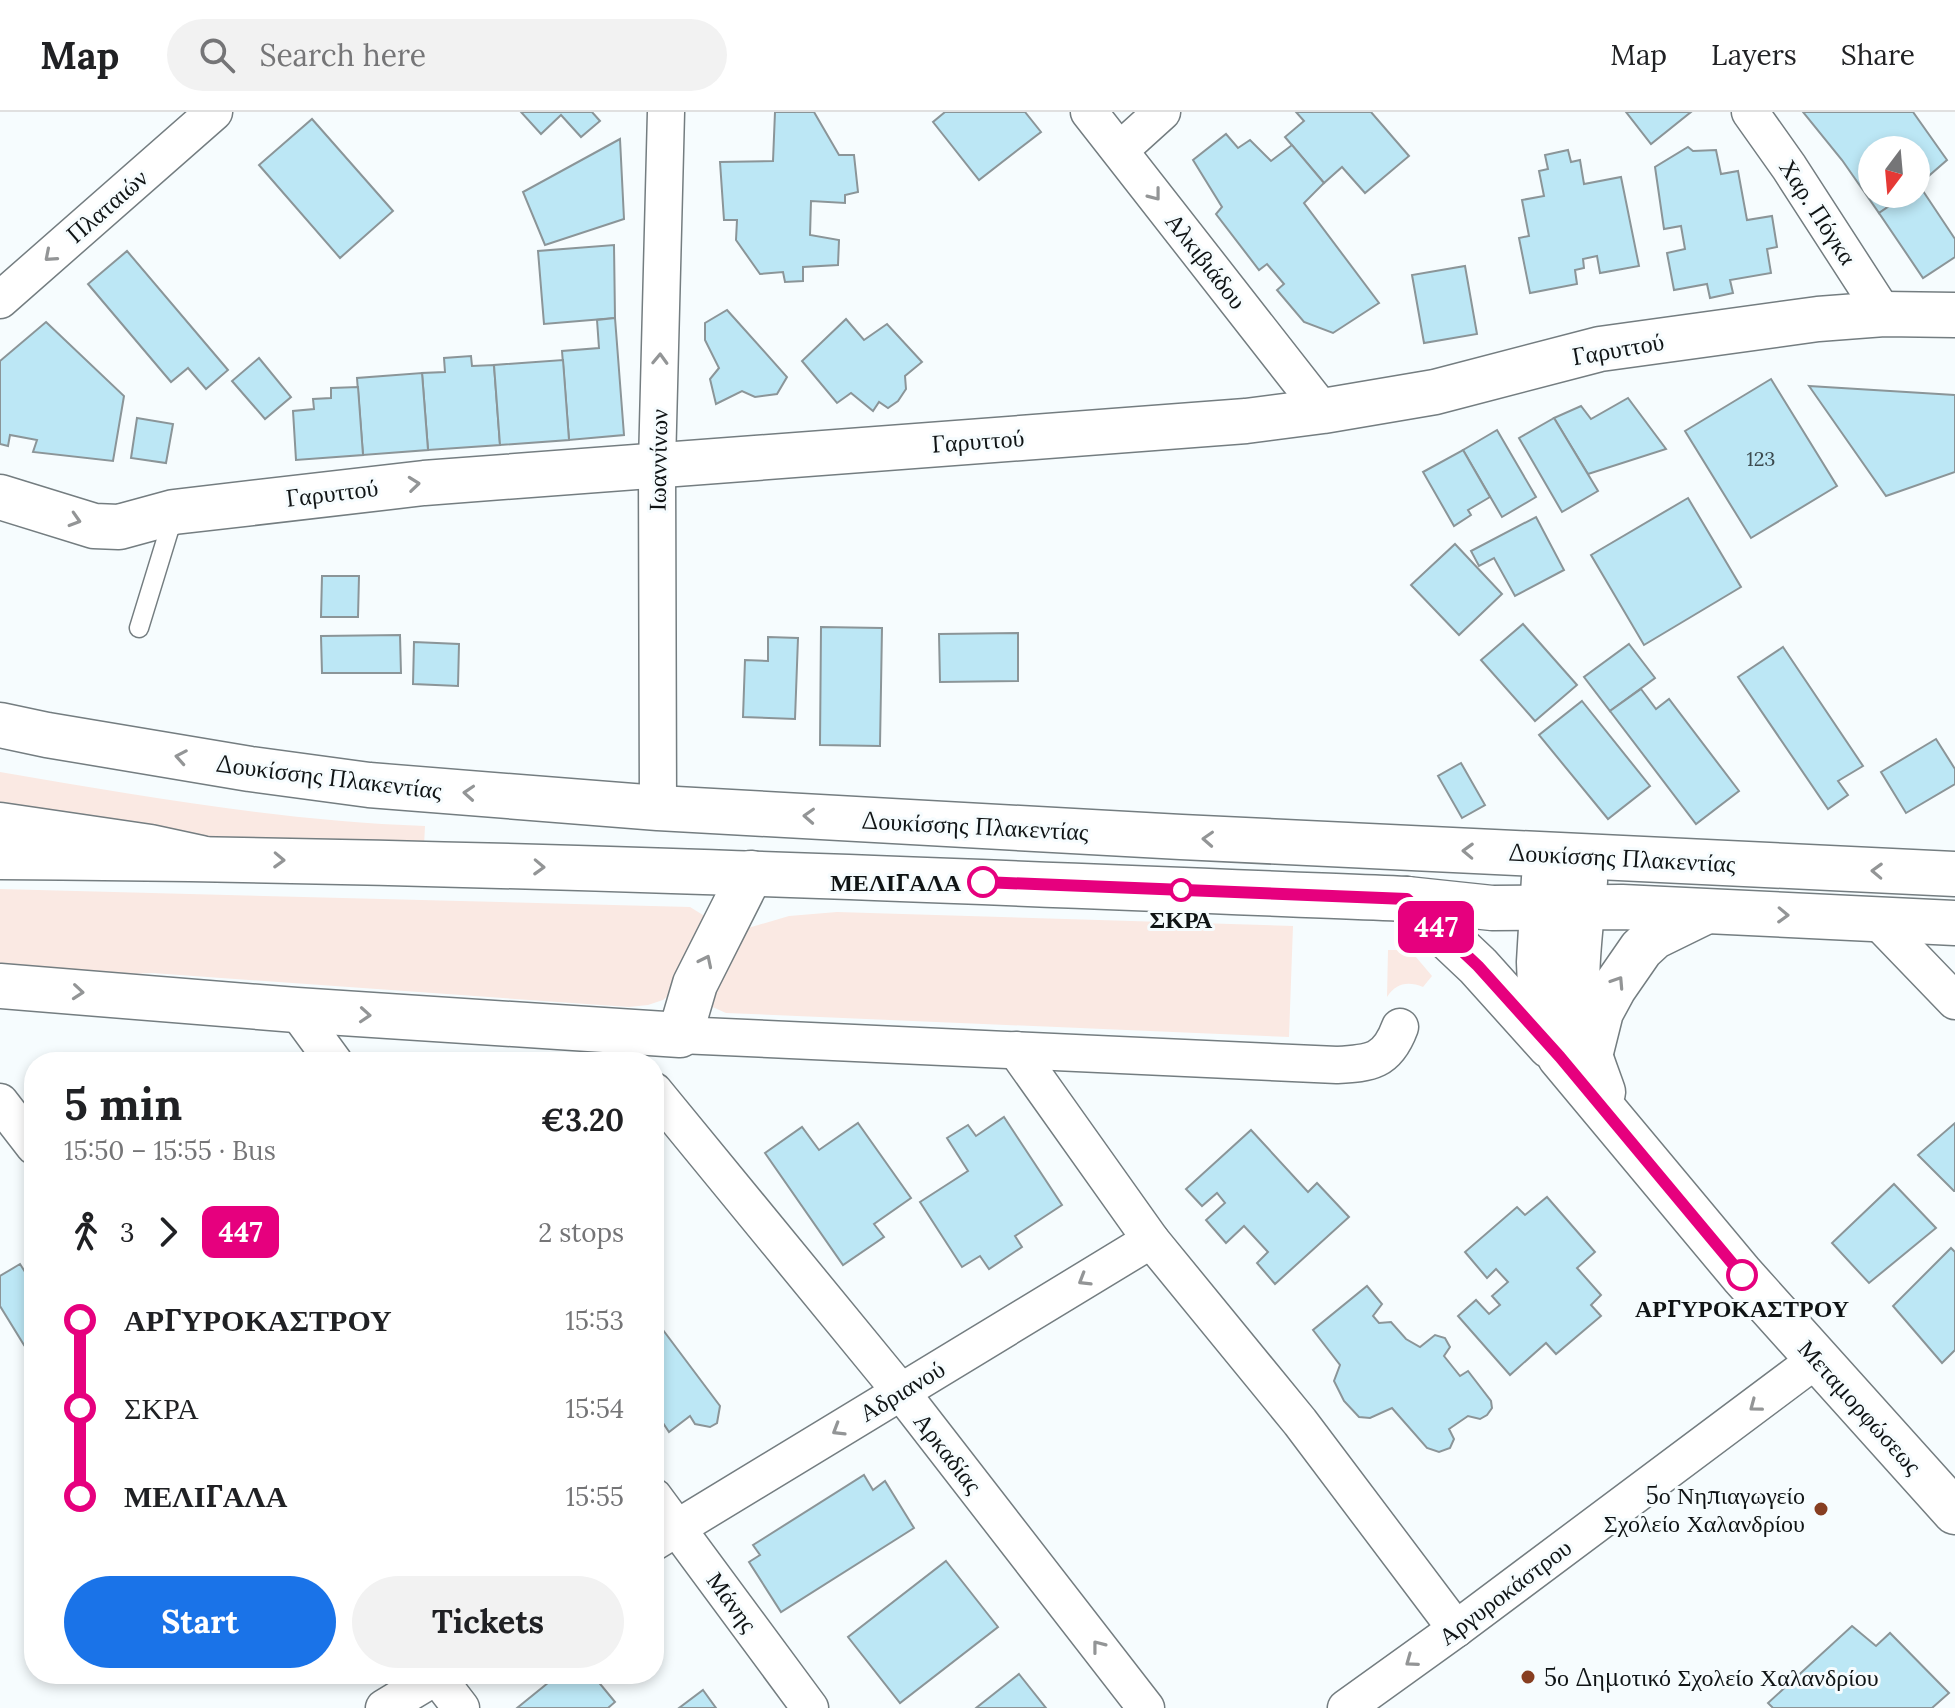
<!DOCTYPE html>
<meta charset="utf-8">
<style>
:root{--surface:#fff;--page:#f2f2f2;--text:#202124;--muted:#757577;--line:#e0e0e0;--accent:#1a73e8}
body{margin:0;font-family:Lora,serif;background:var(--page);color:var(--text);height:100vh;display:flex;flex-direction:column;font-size:30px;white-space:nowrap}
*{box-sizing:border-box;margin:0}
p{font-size:26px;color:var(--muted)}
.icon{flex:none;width:44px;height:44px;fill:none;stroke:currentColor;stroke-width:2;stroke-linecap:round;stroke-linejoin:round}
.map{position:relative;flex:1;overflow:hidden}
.side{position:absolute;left:24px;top:940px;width:640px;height:632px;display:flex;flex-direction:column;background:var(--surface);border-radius:32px;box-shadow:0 4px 12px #0003}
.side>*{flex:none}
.badge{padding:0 16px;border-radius:12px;font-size:28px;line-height:52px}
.needle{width:52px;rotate:196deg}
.buttons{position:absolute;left:1858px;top:24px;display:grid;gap:16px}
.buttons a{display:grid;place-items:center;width:72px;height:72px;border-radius:50%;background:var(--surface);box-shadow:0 4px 12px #0003;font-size:40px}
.map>.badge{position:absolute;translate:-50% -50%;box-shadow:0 0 0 4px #fff}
.legs{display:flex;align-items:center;gap:12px;height:88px;padding:0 40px;font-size:26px}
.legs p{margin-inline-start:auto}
.overview{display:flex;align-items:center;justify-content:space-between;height:136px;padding:0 40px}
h1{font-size:44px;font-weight:700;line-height:60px}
.action{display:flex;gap:16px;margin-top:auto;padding:16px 40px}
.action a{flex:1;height:92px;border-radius:48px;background:var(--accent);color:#fff;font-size:32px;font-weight:700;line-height:92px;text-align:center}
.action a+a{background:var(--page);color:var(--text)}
ul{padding:0 40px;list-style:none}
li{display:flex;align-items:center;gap:28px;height:88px;font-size:30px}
li i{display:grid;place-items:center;width:12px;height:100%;margin:0 10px;background:currentColor}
li i::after{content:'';width:20px;height:20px;margin:-10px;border:6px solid;border-radius:50%;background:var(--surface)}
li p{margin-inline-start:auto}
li:first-child i{background:linear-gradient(#0000 50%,currentColor 0)}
li:last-child i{background:linear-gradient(currentColor 50%,#0000 0)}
header{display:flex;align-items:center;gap:48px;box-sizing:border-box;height:112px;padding:0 40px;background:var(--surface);border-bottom:2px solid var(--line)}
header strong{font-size:38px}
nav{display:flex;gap:44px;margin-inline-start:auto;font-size:28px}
.search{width:560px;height:72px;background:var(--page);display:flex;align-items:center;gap:20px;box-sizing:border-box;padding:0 28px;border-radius:44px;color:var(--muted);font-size:30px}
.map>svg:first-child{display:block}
.green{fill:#fae9e3}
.building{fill:#bce7f5;stroke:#8b9598;stroke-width:2}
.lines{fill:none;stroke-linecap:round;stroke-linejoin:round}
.lane-casing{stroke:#747d80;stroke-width:21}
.street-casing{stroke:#747d80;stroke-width:39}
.secondary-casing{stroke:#747d80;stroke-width:47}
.highway-casing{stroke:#747d80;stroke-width:47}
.lane{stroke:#fff;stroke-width:18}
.street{stroke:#fff;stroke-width:36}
.secondary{stroke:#fff;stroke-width:44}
.highway{stroke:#fff;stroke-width:44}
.oneway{stroke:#939596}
.line-1-casing{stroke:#fff;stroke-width:18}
.line-1{stroke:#e6007e;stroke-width:12}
.stop-1-dot{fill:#fff;stroke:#e6007e;stroke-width:4}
.poi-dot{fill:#873e21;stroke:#f6fcfe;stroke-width:3}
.labels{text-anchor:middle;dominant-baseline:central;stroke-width:6;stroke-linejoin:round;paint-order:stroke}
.number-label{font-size:20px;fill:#3b494d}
.street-label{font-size:24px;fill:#101415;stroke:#f6fcfe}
.stop-label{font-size:24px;font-weight:bold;fill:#101415;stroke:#f6fcfe}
.poi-label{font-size:24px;fill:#101415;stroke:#f6fcfe;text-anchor:end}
</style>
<header>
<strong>Map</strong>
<div class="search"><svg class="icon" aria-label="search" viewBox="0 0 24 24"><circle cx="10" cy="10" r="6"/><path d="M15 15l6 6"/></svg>Search here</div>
<nav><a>Map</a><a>Layers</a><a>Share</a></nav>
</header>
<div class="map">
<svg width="1955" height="1596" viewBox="0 0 1955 1596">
<rect width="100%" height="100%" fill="#f6fcfe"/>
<g class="green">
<path d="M0 660C142 684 281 709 425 714L424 734 133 724 0 709Z"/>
<path d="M0 777 690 795 703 803 704 816 675 878 663 888 648 893 629 895 152 861 130 862 0 859Z"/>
<path d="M837 800 1293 814 1289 925 726 901 708 893 748 816 789 804Z"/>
<path d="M1388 838H1410L1432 864 1423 875C1408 869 1396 871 1387 885Z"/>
</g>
<g class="building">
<path d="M521 0H592L600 9 581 25 561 3 541 22Z"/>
<path d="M775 0H814L839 43H854L858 80 845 83V91L811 89 810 123 839 128 838 153 803 155V169L785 170 783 160 760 162 736 128 737 108H724L720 50 773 49Z"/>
<path d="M945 0H1025L1041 20 979 68 933 10Z"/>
<path d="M1296 0H1371L1409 44 1365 81 1342 55 1324 71 1285 25 1304 9Z"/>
<path d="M1626 0H1691L1651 32Z"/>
<path d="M1803 0H1913L1947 48 1916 75V38H1872V82H1907L1879 101 1842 48Z"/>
<path d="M312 7 393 99 340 146 259 53Z"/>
<path d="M1226 22 1238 36 1250 28 1271 49 1292 33 1324 71 1304 91 1379 191 1333 221 1304 210 1277 178 1284 172 1267 152 1259 158 1216 102 1222 95 1193 48Z"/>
<path d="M620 27 624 107 545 133 523 80Z"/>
<path d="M1688 35 1693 39 1716 38 1721 62 1738 59 1747 108 1772 104 1777 135 1767 137 1771 161 1730 168 1733 181 1710 186 1707 172 1674 178 1667 141 1685 137 1681 114 1664 117 1655 55Z"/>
<path d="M1568 38 1571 50 1580 48 1584 72 1621 65 1639 154 1600 161 1597 144 1583 147 1584 156 1575 158 1577 172 1530 181 1519 126 1529 124 1522 88 1544 84 1539 59 1548 57 1545 43Z"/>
<path d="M1919 73 1955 127V145L1923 166 1879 101 1907 82H1916V75Z"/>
<path d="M614 133 615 206 544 212 538 139Z"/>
<path d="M127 139 228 258 206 277 188 256 171 270 88 172Z"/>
<path d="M1465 154 1477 222 1424 231 1412 163Z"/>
<path d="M727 198 787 265 777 282 755 285 742 279 716 292 710 267 719 256 705 228V211Z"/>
<path d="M615 206 624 323 569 328 562 239 599 236 597 208Z"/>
<path d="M846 207 864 228 887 212 922 250 905 264 906 277 898 289 888 296 879 290 873 299 851 281 837 291 802 249Z"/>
<path d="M46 210 124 284 113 349 33 340 37 328 10 323 8 334 0 332V249Z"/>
<path d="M471 244 472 254 494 253 500 333 428 338 422 261 445 260 444 246Z"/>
<path d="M259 246 291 285 265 307 232 269Z"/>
<path d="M563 248 569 328 500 333 494 253Z"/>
<path d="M422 261 428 338 363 343 357 266Z"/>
<path d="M1771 267 1837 374 1751 426 1685 319Z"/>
<path d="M1809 274 1955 283V360L1886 384Z"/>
<path d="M358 275 363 343 296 348 293 299 314 297 313 287 331 286V276Z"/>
<path d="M1628 286 1666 337 1588 362 1554 306 1581 294 1591 307Z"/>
<path d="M137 306 173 312 166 351 131 346Z"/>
<path d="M1554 306 1598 379 1562 400 1519 326Z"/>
<path d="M1497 318 1536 385 1502 405 1463 338Z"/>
<path d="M1463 338 1490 385 1468 398 1471 403 1454 414 1423 360Z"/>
<path d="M1688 386 1741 475 1644 533 1591 443Z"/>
<path d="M1536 405 1564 458 1515 484 1494 446 1479 454 1471 439Z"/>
<path d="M1455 432 1502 482 1459 523 1411 473Z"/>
<path d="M322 464H359L358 505H321Z"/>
<path d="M1523 512 1577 573 1535 609 1481 548Z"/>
<path d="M821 515 882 516 880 634 820 633Z"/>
<path d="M1018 521V569L940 570 939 522Z"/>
<path d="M400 523 401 561H322L321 524Z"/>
<path d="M768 525 798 526 795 607 743 605 745 548 768 549Z"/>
<path d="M414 530 459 532 458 574 413 572Z"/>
<path d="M1629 532 1655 566 1610 599 1584 565Z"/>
<path d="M1783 535 1863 654 1838 669 1848 683 1828 697 1738 565Z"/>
<path d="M1641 577 1656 597 1669 587 1739 679 1696 712 1610 599Z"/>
<path d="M1582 589 1650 674 1608 707 1539 623Z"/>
<path d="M1936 627 1955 657V672L1906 701 1881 660Z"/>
<path d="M1461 651 1485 693 1462 706 1438 664Z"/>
<path d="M1004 1005 1062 1093 1015 1124 1022 1135 989 1157 980 1144 962 1155 920 1090 968 1059 947 1026 968 1013 976 1024Z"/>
<path d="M858 1011 911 1086 874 1112 884 1125 843 1153 765 1041 802 1015 819 1038Z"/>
<path d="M1955 1011V1079H1954L1918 1043Z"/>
<path d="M1251 1018 1308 1080 1317 1071 1349 1105 1275 1172 1257 1151 1268 1140 1244 1114 1226 1131 1206 1108 1225 1091 1217 1081 1202 1094 1186 1077Z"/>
<path d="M1894 1072 1936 1116 1869 1171 1832 1131Z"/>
<path d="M1547 1085 1595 1140 1577 1156 1601 1183 1591 1193 1601 1204 1556 1242 1546 1231 1510 1263 1458 1204 1476 1188 1489 1202 1500 1193 1492 1184 1508 1170 1496 1157 1487 1166 1465 1140 1517 1095 1525 1103Z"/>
<path d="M1951 1136 1955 1140V1238L1942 1251 1893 1194Z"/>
<path d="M20 1152 34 1174V1226L24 1233 0 1194V1164Z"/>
<path d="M1367 1174 1382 1192 1373 1204 1379 1211 1391 1210 1406 1227 1420 1235 1435 1223 1445 1226 1450 1235 1444 1244 1460 1264 1468 1259 1491 1289 1492 1296 1487 1303 1480 1307 1468 1304 1449 1317 1454 1327 1450 1336 1439 1340 1427 1336 1392 1296 1370 1306 1359 1305 1344 1289 1334 1269 1340 1253 1313 1218Z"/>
<path d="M654 1206 720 1294 717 1311 710 1315 695 1312 690 1304 669 1320 659 1305 654 1307Z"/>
<path d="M864 1363 873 1378 885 1369 914 1416 781 1500 749 1450 760 1443 753 1433Z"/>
<path d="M946 1449 998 1515 900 1591 848 1525Z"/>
<path d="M1852 1514 1876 1534 1890 1521 1949 1581 1932 1596H1773L1768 1591Z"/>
<path d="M559 1562H592L615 1590 608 1596H517Z"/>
<path d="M1019 1562 1046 1596H976Z"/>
<path d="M703 1578 716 1596H679Z"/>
</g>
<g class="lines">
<g class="lane-casing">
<path id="lane" d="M139 516 174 402"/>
</g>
<g class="street-casing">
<g id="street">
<path d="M1089 0 1323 299"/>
<path d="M1750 0 1789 55 1884 202"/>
<path d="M1120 38 1162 0"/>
<path d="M0 188 214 0"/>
<path d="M658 696 657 353 666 0"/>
<path d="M1875 806 1955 889"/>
<path d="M296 898 334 950"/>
<path d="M680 923 1337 953C1371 951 1387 950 1400 915"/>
<path d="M1016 938 1151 1128 1300 1310 1456 1517"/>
<path d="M654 979 901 1280 1146 1596"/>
<path d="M0 990 34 1034"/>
<path d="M654 1385 810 1596"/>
<path d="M654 1430 1151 1128"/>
<path d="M435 1562 461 1596"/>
<path d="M384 1596 440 1562"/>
<path d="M1346 1596 1456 1517 1817 1247"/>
</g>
</g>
<g class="secondary-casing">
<g id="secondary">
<path d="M0 385 94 414 119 415 174 400 424 371 1246 309 1323 299 1435 280 1600 237 1818 207 1884 202 1955 203"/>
<path d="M0 613 47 623 250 657 369 673 658 696 1181 725 1955 762"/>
<path d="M0 745C469 748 938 768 1407 787L1492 796 1622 795 1955 811"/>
<path d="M1544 766 1539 850 1541 900 1547 920 1560 945 1742 1163 1955 1400"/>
<path d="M1585 769C1581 818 1571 872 1583 920 1588 940 1596 960 1603 980"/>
<path d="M1407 787 1478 854 1550 934"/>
<path d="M0 874 296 898 680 923 695 872 751 761"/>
<path d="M1591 940 1601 900 1614 876 1641 837 1654 825 1705 800"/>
</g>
</g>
<g class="highway-casing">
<path id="highway" d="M0 713 150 735 201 746"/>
</g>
<use href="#lane" class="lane"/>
<use href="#street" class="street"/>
<use href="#secondary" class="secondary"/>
<use href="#highway" class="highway"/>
</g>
<defs><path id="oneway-chevron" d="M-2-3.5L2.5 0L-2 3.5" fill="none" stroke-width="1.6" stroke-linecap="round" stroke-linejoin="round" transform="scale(2)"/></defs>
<g class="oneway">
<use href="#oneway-chevron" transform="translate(1155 83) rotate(52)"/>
<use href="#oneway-chevron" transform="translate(50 144) rotate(139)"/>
<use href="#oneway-chevron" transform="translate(660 247) rotate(-88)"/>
<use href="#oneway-chevron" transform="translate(414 372) rotate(-6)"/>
<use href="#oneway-chevron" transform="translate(75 408) rotate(17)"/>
<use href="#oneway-chevron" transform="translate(181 645) rotate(-170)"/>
<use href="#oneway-chevron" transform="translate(469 681) rotate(-176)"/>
<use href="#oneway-chevron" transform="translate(809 704) rotate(-177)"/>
<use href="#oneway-chevron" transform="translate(1208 727) rotate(-177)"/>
<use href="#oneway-chevron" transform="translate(1468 739) rotate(-178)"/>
<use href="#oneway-chevron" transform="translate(279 748) rotate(2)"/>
<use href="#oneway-chevron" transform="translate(539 755) rotate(2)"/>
<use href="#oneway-chevron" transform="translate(1877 759) rotate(-178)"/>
<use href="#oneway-chevron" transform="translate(1783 803) rotate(2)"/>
<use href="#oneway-chevron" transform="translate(706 849) rotate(-64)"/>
<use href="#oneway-chevron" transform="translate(1618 870) rotate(-57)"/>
<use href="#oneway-chevron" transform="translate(78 880) rotate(5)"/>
<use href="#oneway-chevron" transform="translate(365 903) rotate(4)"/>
<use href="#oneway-chevron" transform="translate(1084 1168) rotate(149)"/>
<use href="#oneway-chevron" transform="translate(1755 1294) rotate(143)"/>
<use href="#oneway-chevron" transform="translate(838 1318) rotate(149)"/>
<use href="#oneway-chevron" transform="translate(1098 1534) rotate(-128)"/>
<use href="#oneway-chevron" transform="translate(1411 1549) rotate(144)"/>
</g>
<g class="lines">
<g class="line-1-casing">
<path id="line-1" d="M983 770 1407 787 1478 854 1560 945 1742 1163"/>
</g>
<use href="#line-1" class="line-1"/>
</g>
<g class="stop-1-dot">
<circle cx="983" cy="770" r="14"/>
<circle cx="1181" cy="778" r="10"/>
<circle cx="1742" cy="1163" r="14"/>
</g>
<g class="poi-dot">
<circle cx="1821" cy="1397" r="8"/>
<circle cx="1528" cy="1565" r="8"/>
</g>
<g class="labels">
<g class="number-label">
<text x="1761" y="346">123</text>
</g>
<g class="street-label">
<text transform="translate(107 94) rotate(-41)">Πλαταιών</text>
<text transform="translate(1818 100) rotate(57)">Χαρ. Πόγκα</text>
<text transform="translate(1206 149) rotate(52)">Αλκιβιάδου</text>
<text transform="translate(1618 237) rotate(-10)">Γαρυττού</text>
<text transform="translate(978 329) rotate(-4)">Γαρυττού</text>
<text transform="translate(658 348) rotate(-89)">Ιωαννίνων</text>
<text transform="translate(332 381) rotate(-7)">Γαρυττού</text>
<text transform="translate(329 665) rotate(7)">Δουκίσσης Πλακεντίας</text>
<text transform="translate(975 714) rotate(3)">Δουκίσσης Πλακεντίας</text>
<text transform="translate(1622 746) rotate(3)">Δουκίσσης Πλακεντίας</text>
<text transform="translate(902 1279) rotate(-31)">Αδριανού</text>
<text transform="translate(1860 1295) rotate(48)">Μεταμορφώσεως</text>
<text transform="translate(948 1341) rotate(52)">Αρκαδίας</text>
<text transform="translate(1505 1480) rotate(-37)">Αργυροκάστρου</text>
<text transform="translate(732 1490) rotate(54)">Μάνης</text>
</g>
<g class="stop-label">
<text x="961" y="770" text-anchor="end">ΜΕΛΙΓΑΛΑ</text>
<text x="1181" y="807">ΣΚΡΑ</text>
<text x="1742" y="1196">ΑΡΓΥΡΟΚΑΣΤΡΟΥ</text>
</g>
<g class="poi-label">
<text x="1805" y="1383">5ο Νηπιαγωγείο<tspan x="1805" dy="28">Σχολείο Χαλανδρίου</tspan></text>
<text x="1544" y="1565" text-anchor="start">5ο Δημοτικό Σχολείο Χαλανδρίου</text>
</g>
</g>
</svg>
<div class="buttons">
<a><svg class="needle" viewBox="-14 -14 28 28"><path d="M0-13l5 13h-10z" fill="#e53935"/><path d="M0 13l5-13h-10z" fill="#757577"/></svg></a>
</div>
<b class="badge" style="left:1436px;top:815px;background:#e6007e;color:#fff">447</b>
<section class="side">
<div class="overview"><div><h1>5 min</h1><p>15:50 – 15:55 · Bus</p></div><b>€3.20</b></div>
<div class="legs"><svg class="icon" aria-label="walk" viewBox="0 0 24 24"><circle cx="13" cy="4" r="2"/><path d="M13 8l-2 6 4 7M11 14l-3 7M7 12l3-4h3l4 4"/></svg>3<svg class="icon" aria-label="forward" viewBox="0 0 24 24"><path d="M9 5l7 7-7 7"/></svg><b class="badge" style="background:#e6007e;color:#fff">447</b><p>2 stops</p></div>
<ul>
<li><i style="color:#e6007e"></i><b>ΑΡΓΥΡΟΚΑΣΤΡΟΥ</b><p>15:53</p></li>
<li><i style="color:#e6007e"></i><span>ΣΚΡΑ</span><p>15:54</p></li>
<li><i style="color:#e6007e"></i><b>ΜΕΛΙΓΑΛΑ</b><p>15:55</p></li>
</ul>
<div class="action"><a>Start</a><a>Tickets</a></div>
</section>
</div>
